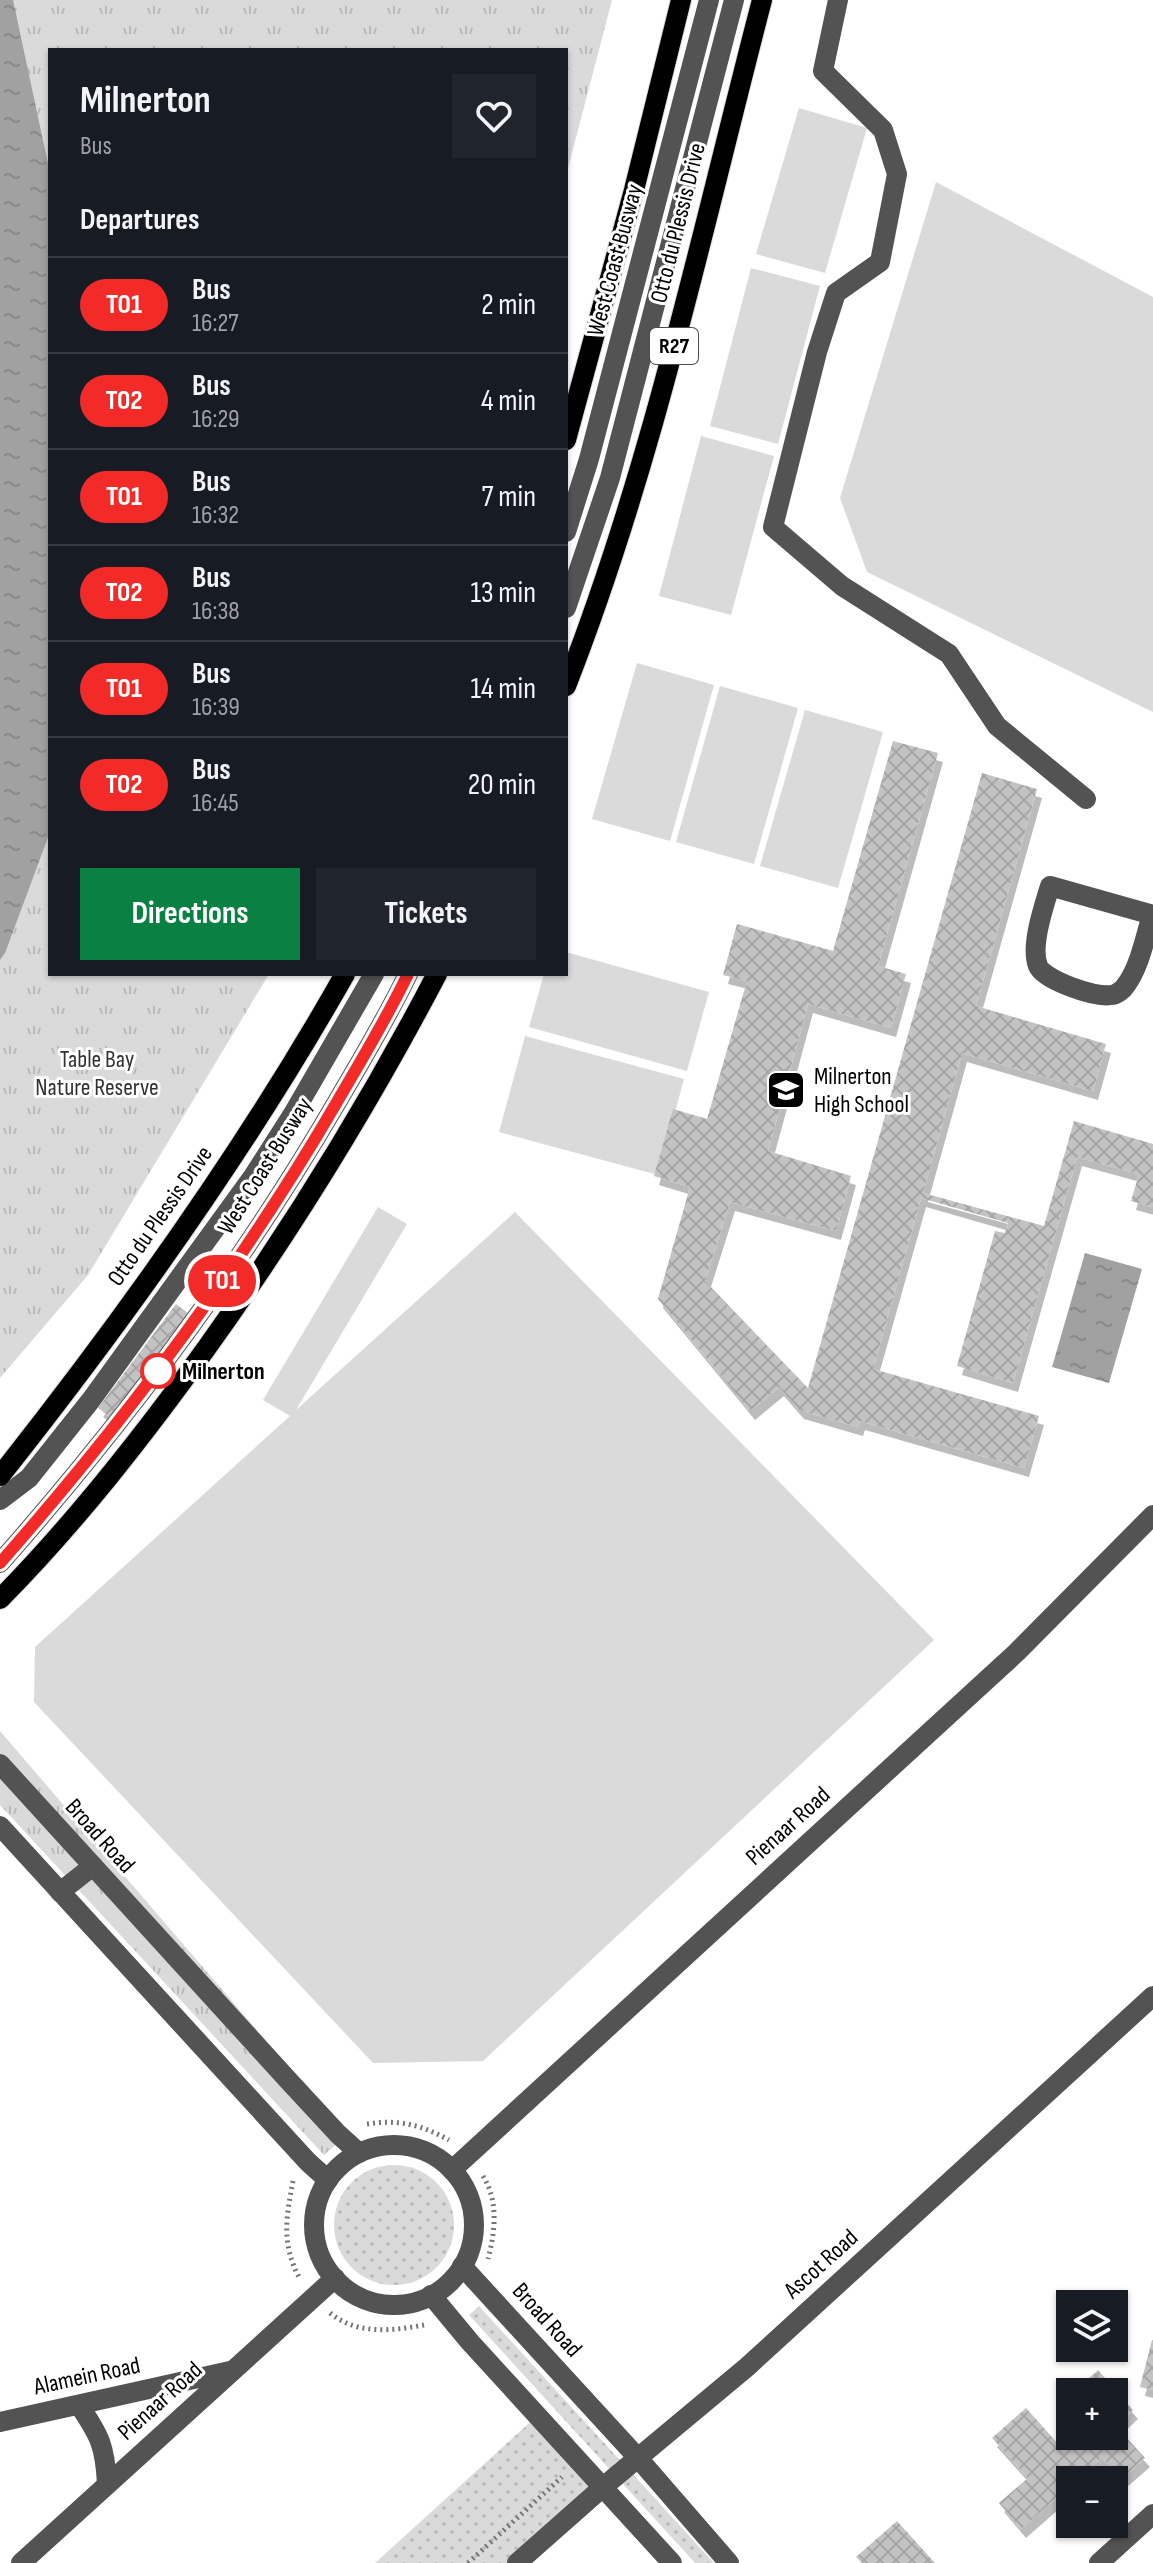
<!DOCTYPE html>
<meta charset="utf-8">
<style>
:root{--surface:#171b24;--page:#20242c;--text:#f1f3f6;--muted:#9ea1a6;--line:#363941;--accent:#0b8043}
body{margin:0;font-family:"Sofia Sans Condensed",sans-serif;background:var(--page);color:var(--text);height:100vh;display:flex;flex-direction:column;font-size:30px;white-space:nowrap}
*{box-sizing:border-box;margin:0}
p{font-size:26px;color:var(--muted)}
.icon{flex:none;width:44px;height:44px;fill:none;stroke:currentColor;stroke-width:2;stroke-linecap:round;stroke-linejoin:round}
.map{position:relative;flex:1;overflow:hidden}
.drawer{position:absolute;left:48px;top:48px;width:520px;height:928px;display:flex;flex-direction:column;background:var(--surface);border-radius:0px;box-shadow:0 2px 6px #0004}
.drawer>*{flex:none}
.badge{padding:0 16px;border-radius:26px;font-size:28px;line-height:52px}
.controls{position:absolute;left:1056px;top:2290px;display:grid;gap:16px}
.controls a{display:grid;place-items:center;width:72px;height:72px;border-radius:0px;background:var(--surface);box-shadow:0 2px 6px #0004;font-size:40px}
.map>.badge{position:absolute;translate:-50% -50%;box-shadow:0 0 0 4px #fff}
h2{padding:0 32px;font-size:30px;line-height:72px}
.round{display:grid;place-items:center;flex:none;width:84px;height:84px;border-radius:0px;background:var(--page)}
.summary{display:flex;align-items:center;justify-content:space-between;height:136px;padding:0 32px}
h1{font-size:38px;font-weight:700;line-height:60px}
.button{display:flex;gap:16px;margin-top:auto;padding:16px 32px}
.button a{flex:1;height:92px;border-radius:0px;background:var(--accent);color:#fff;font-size:32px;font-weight:700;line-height:92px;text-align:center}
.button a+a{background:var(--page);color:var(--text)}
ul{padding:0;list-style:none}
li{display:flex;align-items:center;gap:24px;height:96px;padding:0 32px;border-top:2px solid var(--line)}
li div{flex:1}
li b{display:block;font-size:30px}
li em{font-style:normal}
li .badge{min-width:88px;font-weight:700;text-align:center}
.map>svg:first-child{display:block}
.grass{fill:url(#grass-dots)}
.park{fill:url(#park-tufts)}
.pitch{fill:#dadada}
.water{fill:url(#water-ripples)}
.building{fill:url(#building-cross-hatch);filter:url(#shadow)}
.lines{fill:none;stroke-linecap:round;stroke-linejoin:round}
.major-casing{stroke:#dbdbdb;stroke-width:22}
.path{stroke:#757575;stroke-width:5;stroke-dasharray:2 4;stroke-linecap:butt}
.minor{stroke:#535353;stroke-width:20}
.major{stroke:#000;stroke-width:20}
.line-casing{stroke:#fff;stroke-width:18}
.line{stroke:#f22b29;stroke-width:12}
.stop-dot{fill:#fff;stroke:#f22b29;stroke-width:4}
.labels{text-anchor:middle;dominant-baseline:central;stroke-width:6;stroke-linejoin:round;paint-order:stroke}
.shield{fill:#fff;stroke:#4c4c4c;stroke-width:2}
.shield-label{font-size:22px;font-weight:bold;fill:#000}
.street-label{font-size:24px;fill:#000;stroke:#fff}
.park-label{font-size:24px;fill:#313131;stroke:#fff}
.poi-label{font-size:24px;fill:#000;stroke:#fff;text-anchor:start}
.stop-label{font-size:24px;font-weight:bold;fill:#000;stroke:#fff;text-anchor:start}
</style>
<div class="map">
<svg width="1153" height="2563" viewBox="0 0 1153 2563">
<defs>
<pattern id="grass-dots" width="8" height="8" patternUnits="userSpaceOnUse" patternTransform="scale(2)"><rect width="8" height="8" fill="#dadada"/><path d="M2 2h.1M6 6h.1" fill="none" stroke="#b9b9b9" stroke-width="1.8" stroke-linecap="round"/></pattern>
<pattern id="park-tufts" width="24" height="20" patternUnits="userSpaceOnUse" patternTransform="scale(2)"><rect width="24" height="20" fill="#dadada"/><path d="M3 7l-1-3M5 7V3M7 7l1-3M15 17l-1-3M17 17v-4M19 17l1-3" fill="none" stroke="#b9b9b9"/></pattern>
<pattern id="water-ripples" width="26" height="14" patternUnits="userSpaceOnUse" patternTransform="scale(2)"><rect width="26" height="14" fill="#a1a1a1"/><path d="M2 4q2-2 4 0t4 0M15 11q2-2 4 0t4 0" fill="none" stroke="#898989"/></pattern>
<pattern id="building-cross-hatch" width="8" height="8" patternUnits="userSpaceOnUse" patternTransform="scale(2)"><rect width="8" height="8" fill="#c3c3c3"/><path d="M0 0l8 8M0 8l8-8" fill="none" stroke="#a6a6a6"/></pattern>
<filter id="shadow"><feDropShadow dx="5" dy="9" stdDeviation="0" flood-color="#0004"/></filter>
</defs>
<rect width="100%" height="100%" fill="#fff"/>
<g class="grass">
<circle cx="394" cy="2225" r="60"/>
<path d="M479 2306 714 2563H695L469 2315Z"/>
<path d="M537 2416 603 2487 517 2563H375Z"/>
</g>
<g class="park">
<path d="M0 0H612L566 176V50H50V974H269L88 1275 0 1378Z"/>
<path d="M0 1731 347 2135 324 2155 0 1805Z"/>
</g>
<g class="pitch">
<path d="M799 108 867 128 825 273 756 254Z"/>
<path d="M936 182 1153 297V712L867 572 840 498Z"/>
<path d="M751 268 820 286 778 444 710 426Z"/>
<path d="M701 436 774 456 731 615 659 596Z"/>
<path d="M637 663 714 685 670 841 592 819Z"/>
<path d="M720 686 798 708 754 864 676 842Z"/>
<path d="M805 710 883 732 838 888 760 866Z"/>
<path d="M566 952 709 992 687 1071 529 1027 544 974H566Z"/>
<path d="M525 1036 684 1079 658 1175 499 1132Z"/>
<path d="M378 1207 407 1224 296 1410 515 1212 934 1640 483 2061 373 2063 34 1702 35 1647 290 1416 263 1400Z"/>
</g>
<g class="water">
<path d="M0 0H13L50 173V832L5 953 0 960Z"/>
<path d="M1085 1253 1142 1269 1109 1383 1052 1367Z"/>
</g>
<g class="building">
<path d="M893 741 938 753 878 966 906 974 891 1028 808 1004 768 1151 851 1176 836 1231 730 1202 705 1281 808 1388 982 773 1037 789 976 1006 1106 1044 1093 1091 962 1053 923 1193 1044 1226 1074 1121 1153 1144V1207L1131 1201 1139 1174 1077 1157 1013 1383 957 1366 995 1231 1005 1233 1008 1223 921 1198 873 1369 1039 1416 1024 1468 860 1421 858 1427 799 1410 779 1387 750 1411 658 1299 690 1187 654 1176 673 1109 707 1119 747 981 723 975 737 924 833 951Z"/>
<path d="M176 1304 188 1313 110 1417 98 1408Z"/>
<path d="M1152 2340H1153V2390L1140 2387Z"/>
<path d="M1098 2370 1133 2410 1116 2426 1145 2458 1121 2479 1102 2457 1076 2480H1070V2486L1021 2529 999 2503 1028 2478 992 2438 1026 2408 1060 2446 1071 2436H1114V2392H1073Z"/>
<path d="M897 2521 935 2563H862L856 2557Z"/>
</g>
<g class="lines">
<g class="major-casing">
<g id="major">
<path d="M566 440 634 190 681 0"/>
<path d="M566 686C653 464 702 230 762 0"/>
<path d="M0 1476C126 1317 245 1151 345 974"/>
<path d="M0 1599C77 1521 144 1435 208 1346 293 1227 369 1104 437 974"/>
</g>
</g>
<g class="path">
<path d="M367 2124C398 2119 422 2125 449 2140"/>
<path d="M483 2176C499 2202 495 2232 488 2259"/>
<path d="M293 2181C286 2218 281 2244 300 2279"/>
<path d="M330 2313C357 2335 392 2331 424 2325"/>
<path d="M468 2563 562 2477"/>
</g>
<g class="minor">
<path d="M838 0 823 71 883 130 897 174 880 262 836 293 817 352 773 527 842 586 949 654 997 726 1086 799"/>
<path d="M566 532 589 459 709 0"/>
<path d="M566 608 610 478 734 0"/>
<path d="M1152 915C1145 937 1140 966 1126 985 1123 990 1116 995 1111 995 1095 998 1044 980 1038 966 1030 946 1044 906 1050 886L1153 915"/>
<path d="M0 1500 29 1478 91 1400 254 1175 293 1114 374 974"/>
<path d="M0 1563C126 1420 241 1267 337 1102 362 1059 387 1018 408 974"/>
<path d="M0 1764 288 2080 338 2134 359 2153"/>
<path d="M0 1826 308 2162 328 2180"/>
<path d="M60 1892 93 1866"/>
<circle cx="394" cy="2225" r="80"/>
<path d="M452 2170 1017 1652 1153 1515"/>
<path d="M462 2266 638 2458 729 2563"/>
<path d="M431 2295 470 2342 672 2563"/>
<path d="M79 2405C100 2436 105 2446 107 2484"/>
<path d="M0 2422 230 2371"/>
<path d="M21 2563 335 2278"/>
<path d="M517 2563 603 2487 747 2367 1153 1996"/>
<path d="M1099 2563 1153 2514"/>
</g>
<use href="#major" class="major"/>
</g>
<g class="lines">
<g class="line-casing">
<path id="line" d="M0 1563C126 1420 241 1267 337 1102 362 1059 387 1018 408 974"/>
</g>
<use href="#line" class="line"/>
</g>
<defs>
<g id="school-square" transform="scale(2)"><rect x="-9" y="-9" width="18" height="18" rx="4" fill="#000" stroke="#fff"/><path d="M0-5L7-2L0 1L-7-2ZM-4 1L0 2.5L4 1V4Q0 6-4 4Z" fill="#fff"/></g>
</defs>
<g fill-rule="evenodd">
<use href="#school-square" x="786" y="1090"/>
</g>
<circle class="stop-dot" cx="158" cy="1371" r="16"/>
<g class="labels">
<rect class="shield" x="650" y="328" width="48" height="36" rx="6"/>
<g class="shield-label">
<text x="674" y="346">R27</text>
</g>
<g class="street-label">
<text transform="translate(678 223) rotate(-76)">Otto du Plessis Drive</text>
<text transform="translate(615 260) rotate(-75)">West Coast Busway</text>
<text transform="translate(265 1166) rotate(-58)">West Coast Busway</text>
<text transform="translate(160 1216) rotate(-55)">Otto du Plessis Drive</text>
<text transform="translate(788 1826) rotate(-42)">Pienaar Road</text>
<text transform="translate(100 1836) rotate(48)">Broad Road</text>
<text transform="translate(821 2264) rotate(-42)">Ascot Road</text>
<text transform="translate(547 2320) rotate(48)">Broad Road</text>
<text transform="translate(87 2376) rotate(-12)">Alamein Road</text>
<text transform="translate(160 2401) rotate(-42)">Pienaar Road</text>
</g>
<g class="park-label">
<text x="97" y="1059">Table Bay<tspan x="97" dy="28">Nature Reserve</tspan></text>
</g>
<g class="poi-label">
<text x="814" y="1076">Milnerton<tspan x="814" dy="28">High School</tspan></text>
</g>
<g class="stop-label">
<text x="182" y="1371">Milnerton</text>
</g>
</g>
</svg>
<div class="controls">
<a><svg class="icon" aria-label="layers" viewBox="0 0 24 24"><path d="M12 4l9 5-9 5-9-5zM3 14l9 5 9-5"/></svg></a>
<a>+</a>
<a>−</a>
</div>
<b class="badge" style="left:222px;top:1281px;background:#f22b29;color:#fff">T01</b>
<section class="drawer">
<div class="summary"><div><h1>Milnerton</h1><p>Bus</p></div><a class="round"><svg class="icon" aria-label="heart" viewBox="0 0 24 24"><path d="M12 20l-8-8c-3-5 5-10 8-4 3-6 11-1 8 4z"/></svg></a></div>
<h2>Departures</h2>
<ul>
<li><span class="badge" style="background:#f22b29;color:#fff">T01</span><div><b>Bus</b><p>16:27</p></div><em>2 min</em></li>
<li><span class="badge" style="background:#f22b29;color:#fff">T02</span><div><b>Bus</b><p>16:29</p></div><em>4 min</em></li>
<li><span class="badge" style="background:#f22b29;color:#fff">T01</span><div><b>Bus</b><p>16:32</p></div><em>7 min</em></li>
<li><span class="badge" style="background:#f22b29;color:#fff">T02</span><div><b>Bus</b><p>16:38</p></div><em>13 min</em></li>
<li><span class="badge" style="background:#f22b29;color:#fff">T01</span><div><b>Bus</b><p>16:39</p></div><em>14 min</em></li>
<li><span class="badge" style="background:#f22b29;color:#fff">T02</span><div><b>Bus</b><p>16:45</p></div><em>20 min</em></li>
</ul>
<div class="button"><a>Directions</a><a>Tickets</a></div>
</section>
</div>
